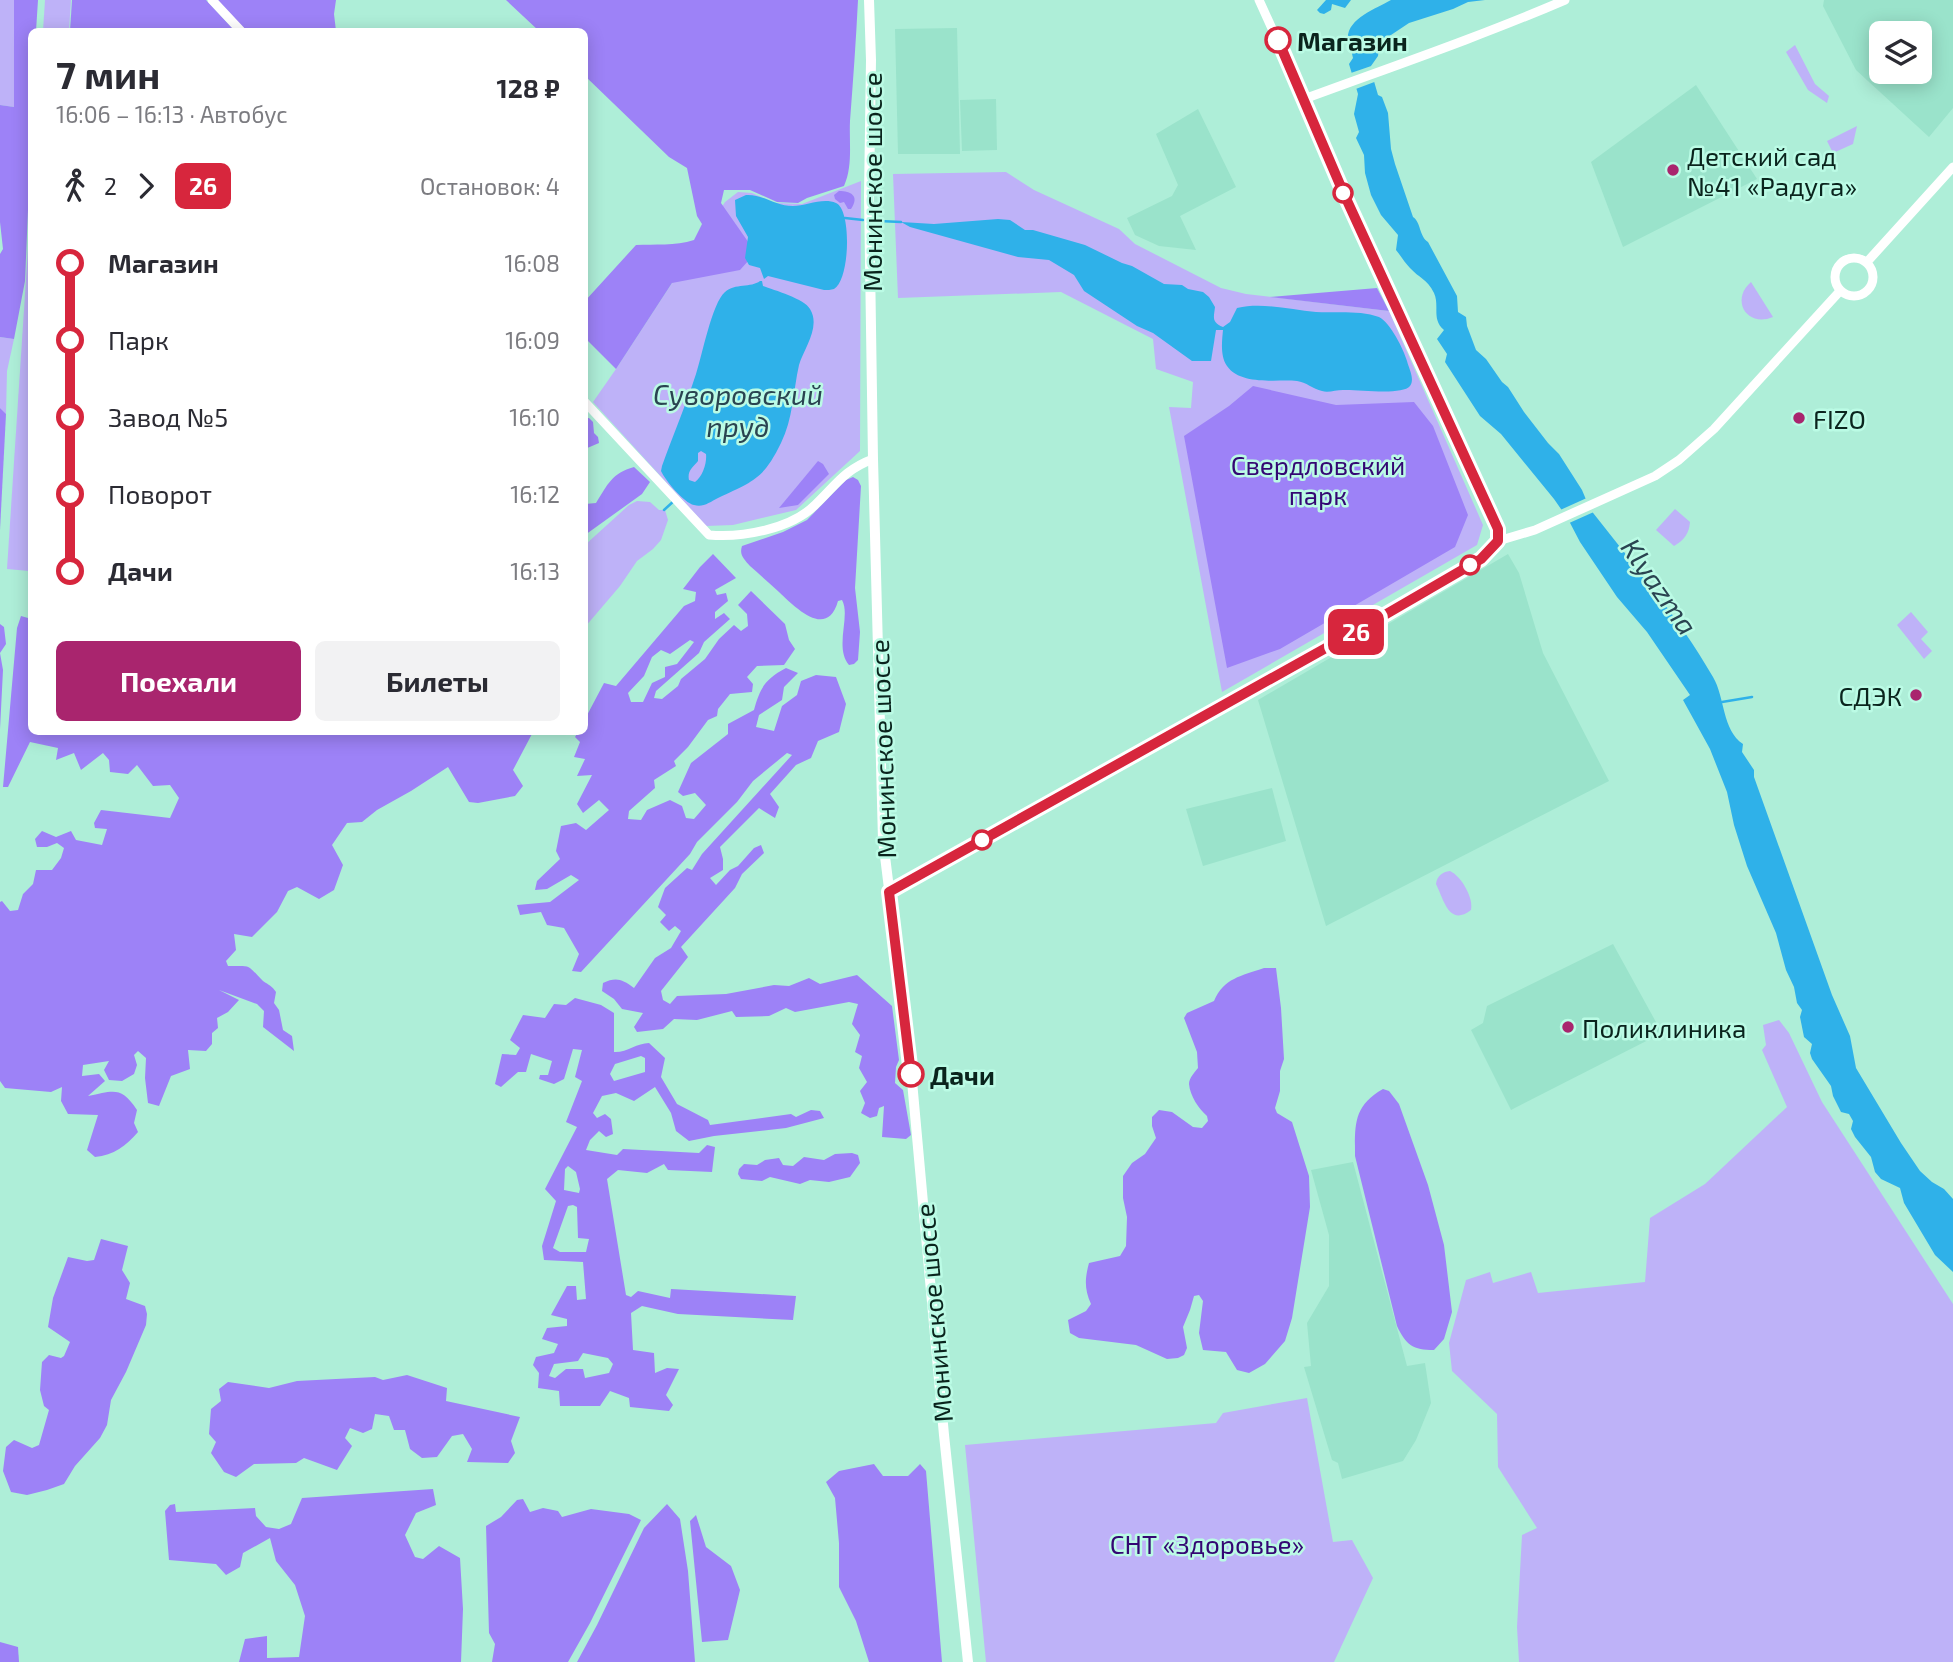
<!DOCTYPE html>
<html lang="ru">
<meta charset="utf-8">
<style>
:root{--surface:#fff;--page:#f2f2f3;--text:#2b2b33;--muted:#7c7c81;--accent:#a9256e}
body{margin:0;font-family:"Exo 2",sans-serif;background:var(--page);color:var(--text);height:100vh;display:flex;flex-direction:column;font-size:26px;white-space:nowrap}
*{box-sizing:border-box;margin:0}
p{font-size:23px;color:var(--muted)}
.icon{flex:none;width:38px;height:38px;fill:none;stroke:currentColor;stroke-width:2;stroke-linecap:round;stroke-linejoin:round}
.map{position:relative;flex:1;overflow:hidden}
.details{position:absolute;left:28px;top:28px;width:560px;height:707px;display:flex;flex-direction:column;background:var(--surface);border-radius:10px;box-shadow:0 4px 18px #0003}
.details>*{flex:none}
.badge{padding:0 14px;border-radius:10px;font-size:24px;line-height:46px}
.buttons{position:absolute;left:1869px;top:21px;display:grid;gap:14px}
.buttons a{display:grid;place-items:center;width:63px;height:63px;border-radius:10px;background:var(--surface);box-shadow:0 4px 18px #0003;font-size:35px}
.map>.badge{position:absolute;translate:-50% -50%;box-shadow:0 0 0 4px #fff}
.legs{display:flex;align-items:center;gap:10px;height:77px;padding:0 28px;font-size:23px}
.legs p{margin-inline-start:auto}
.overview{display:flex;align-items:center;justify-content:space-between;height:119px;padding:0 28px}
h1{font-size:38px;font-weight:700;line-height:52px}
.button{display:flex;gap:14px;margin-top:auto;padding:14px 28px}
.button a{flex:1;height:80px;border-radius:10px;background:var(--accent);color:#fff;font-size:28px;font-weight:700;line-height:80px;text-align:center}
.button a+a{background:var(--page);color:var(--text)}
ul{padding:0 28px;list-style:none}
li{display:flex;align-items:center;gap:24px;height:77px;font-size:26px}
li i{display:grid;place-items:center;width:10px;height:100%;margin:0 9px;background:currentColor}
li i::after{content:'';width:18px;height:18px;margin:-9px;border:5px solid;border-radius:50%;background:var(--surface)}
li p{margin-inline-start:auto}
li:first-child i{background:linear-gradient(#0000 50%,currentColor 0)}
li:last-child i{background:linear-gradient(currentColor 50%,#0000 0)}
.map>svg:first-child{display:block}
.built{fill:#9ae3cb;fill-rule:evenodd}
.green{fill:#beb2f8}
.forest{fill:#9d82f7;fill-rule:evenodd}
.water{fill:#2fb1e9;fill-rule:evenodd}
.pier{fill:#aeeed8}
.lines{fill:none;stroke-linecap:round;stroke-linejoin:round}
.stream{stroke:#2fb1e9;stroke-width:2.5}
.minor{stroke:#fff;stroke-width:9}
.major{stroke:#fff;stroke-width:10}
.line-1-casing{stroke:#fff;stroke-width:16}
.line-1{stroke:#d7263d;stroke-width:10}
.stop-1-dot{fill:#fff;stroke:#d7263d;stroke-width:3.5}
.poi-dot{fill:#a9256e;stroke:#bbfbe5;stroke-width:2.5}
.labels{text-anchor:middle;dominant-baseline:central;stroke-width:5;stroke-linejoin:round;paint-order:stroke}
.stop-label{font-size:26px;font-weight:bold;fill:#0a241d;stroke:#bbfbe5;text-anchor:start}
.poi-label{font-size:26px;fill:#0a241d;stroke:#bbfbe5;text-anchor:start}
.street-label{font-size:26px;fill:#0a241d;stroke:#bbfbe5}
.park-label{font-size:26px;fill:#340773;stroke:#bbfbe5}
.water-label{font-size:28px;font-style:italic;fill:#2a4451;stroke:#bbfbe5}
</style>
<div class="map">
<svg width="1953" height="1662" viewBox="0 0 1953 1662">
<rect width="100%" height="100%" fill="#aeeed8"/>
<g class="built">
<path d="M1824 0H1953V108L1929 137 1856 70 1823 6ZM1881 33H1920V72H1881Z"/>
<path d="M957 28 960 154H898L895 29Z"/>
<path d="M1696 85 1757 179 1623 247 1591 162Z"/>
<path d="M996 99 997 150 962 151 960 100Z"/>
<path d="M1198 109 1236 187 1180 216 1196 250 1159 246 1135 235 1127 218 1172 196 1178 185 1156 134Z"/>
<path d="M1508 554 1519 573 1543 653 1609 781 1326 926 1258 700Z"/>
<path d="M1272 788 1286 841 1203 866 1186 809Z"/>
<path d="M1613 944 1662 1033 1511 1110 1471 1030 1483 1023 1487 1006Z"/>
<path d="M1353 1162 1407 1366 1425 1363 1431 1403 1416 1440 1403 1461 1342 1479 1338 1463 1332 1460 1304 1367 1311 1366 1307 1323 1329 1286V1235L1311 1170Z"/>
</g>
<g class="green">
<path d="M0 0H14V107L0 105Z"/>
<path d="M45 0H71L69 31H43Z"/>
<path d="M1795 45 1815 84 1829 96 1827 103 1808 90 1786 52Z"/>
<path d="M1857 126 1853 144 1833 153 1827 141Z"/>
<path d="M1006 172 1034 190 1119 229 1135 244 1221 288 1246 294 1389 311 1483 525 1477 545 1222 692 1169 407 1191 408 1193 382 1156 369 1153 339 1061 292 898 298 893 174Z"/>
<path d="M861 181 860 451 796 510 733 525 706 526 593 402 616 369 725 202 738 192 752 193 775 203 802 204Z"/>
<path d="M31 203 32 542 29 571 7 569Z"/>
<path d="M1751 282 1773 317C1747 328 1730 300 1751 282Z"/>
<path d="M0 337 14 339 7 371 6 414 0 408Z"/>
<path d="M637 501 650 502 659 510H665L668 520 661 540 653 549 637 561 620 586 585 627V545L629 505Z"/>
<path d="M1675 509 1690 522C1689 534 1684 540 1674 546L1656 530Z"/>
<path d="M1911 612 1928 632 1921 639 1932 651 1924 659 1897 625Z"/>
<path d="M1450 871C1461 876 1474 898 1471 910 1449 927 1444 900 1436 884 1437 876 1442 872 1450 871Z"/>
<path d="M1779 1020 1789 1033 1822 1102 1953 1304V1662H1519L1517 1627 1522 1535 1537 1528 1498 1467 1497 1414 1452 1371 1449 1343 1466 1280 1490 1272 1493 1283 1531 1272 1538 1293 1645 1282 1650 1218 1705 1184 1787 1107 1762 1050 1766 1045 1763 1025Z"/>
<path d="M1307 1398 1333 1542 1352 1540 1373 1578 1334 1662H986L965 1445 1216 1423 1223 1413Z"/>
</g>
<g class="forest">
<path d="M14 0H38L36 31 32 32 31 139 25 281 14 339 0 337V254L3 249 0 222V105L14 107Z"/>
<path d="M72 0H206L235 31H70Z"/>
<path d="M216 0H336L334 14 336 31H246Z"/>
<path d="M506 0H858C856 41 853 81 850 121 849 143 853 166 844 186L807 198 798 203 777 202 750 190H724L721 203 751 246 749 260 740 270 672 283 616 369 585 338V301L636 245C655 244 675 246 694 240L702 224 697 216 687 168 669 157 585 76 584 32 539 31Z"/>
<path d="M839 191C851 191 860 196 851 209H848L844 202 840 203 835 199 834 195Z"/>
<path d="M1377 288 1389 311 1270 297Z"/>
<path d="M1253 386 1336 405 1414 402 1433 426 1468 515 1455 547 1280 649 1227 668 1184 436 1229 406Z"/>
<path d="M0 408 6 414 0 530Z"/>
<path d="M585 418H589L593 422 594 433 598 437 599 443 585 449Z"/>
<path d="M818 461 823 464 829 474 798 505 779 508Z"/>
<path d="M634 467 650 482 642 494 585 535V504L596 503C608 484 612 473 634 467Z"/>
<path d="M853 477 858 480 861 486 855 588 860 632 858 660 854 664 849 665C834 647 851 616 842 600L838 601C827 640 795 607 779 592 769 583 759 574 750 566 744 559 739 555 742 546L783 532 807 520 846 480Z"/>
<path d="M713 554 736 578 715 590 717 595 726 593 728 601 715 612V619L724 613 730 619 704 642 699 653 656 691 654 698 662 699 678 686 681 679 705 659 719 639 734 625 741 631 748 626 747 614 738 605 751 591 785 624 789 640 795 649 784 665 757 666 747 677 753 684 752 692 730 694 718 709 717 716 708 720 688 747 674 761 676 766 654 780 655 788 629 811 628 819 641 820 647 810 670 800 682 806 686 818 694 819 706 805 695 793 683 796 678 792 691 763 728 734V724L754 710C760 688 765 679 786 668L798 673 784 687 782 700 759 715 756 727 774 731 782 706 797 695 801 681 816 675 836 677 846 704 839 732 818 741 811 758 796 765 770 794 779 807 775 818 759 808 720 847 723 859V870L710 878 716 885 730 870 738 866 754 848 761 845 764 853 742 874 735 888 681 947 688 957 661 991 663 1000 670 1004 677 996 726 994 774 985 789 986 809 978 820 984 857 975 892 1006 899 1060 896 1067 895 1083 903 1090 911 1135 906 1139 882 1137 884 1106 879 1108 877 1116 870 1118 861 1113 865 1103 860 1091 867 1082 859 1068 862 1056 855 1052 860 1035 852 1024 858 1004 849 1002 795 1012 786 1008 769 1016 736 1017 732 1011 697 1020 674 1019 663 1029 637 1032 634 1027 643 1013 622 1009 614 999 602 991 603 983C616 977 622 979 634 988L655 958 671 948 681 931 675 926 669 931 660 922 666 915 658 907 665 888 687 868 692 870 702 854 792 755 787 753 753 781 737 802 697 842 690 854 581 972 572 971 579 954 564 928 547 925 541 912 520 915 517 905 550 902 579 880 571 875 547 889 535 890 537 881 560 859 556 851 561 826 576 823 586 830 609 810 599 800 583 813 577 804 592 775 577 776 585 759 574 757 580 742 575 737 578 732H584L585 719 604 683 616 686 684 606 695 601 696 592 683 589 700 567ZM690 640 694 642 677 664 665 667V677L652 683 643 702H631L628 693 644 676 652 657 661 650 670 654Z"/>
<path d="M31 561 32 732H533L513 770 523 786 515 796 478 803 469 802 448 767 411 791 377 810 362 822 347 823 332 845 343 865 334 890 319 899 297 887 288 891 277 912 252 937 234 934 236 950 226 961 228 966C253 966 246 964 263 981 269 985 272 986 276 992L274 1003 279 1010 283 1030 292 1036 294 1051 263 1027 264 1011 257 1004 219 990 239 1000 228 1012 217 1018 218 1028 212 1033V1044L206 1051 188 1050 190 1069 171 1076 159 1106 148 1103 145 1078 146 1058 138 1051 134 1055 137 1065 134 1074 122 1081 109 1080 104 1070 109 1061 83 1065 82 1076 99 1074 105 1081 88 1096C114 1091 121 1086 137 1110L134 1123 138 1132C126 1146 114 1155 95 1157L87 1150 98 1115 68 1114 61 1101 62 1087 51 1092 5 1088 0 1081V902L2 901 10 911 18 910 23 894 33 884 36 870H52L61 858 64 848 57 843 47 847H37L35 839 42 831 56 837 71 831 76 840 102 845 107 829 95 828 94 823 101 810 170 818 179 798 170 785 153 786 137 765 128 774 110 772 109 760 103 753 81 770 74 753 56 760 58 748 30 742 8 787H3L17 628 21 616 28 618V592Z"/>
<path d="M0 624 4 627 6 644 0 653 3 670 0 729Z"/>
<path d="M1264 968H1276L1281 1008 1284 1059 1280 1071V1091L1275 1108 1277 1113 1292 1122 1309 1176 1310 1207 1292 1318 1285 1341 1265 1364 1249 1373 1237 1370 1226 1352 1203 1350 1199 1333 1203 1301 1199 1295 1194 1296 1190 1310 1183 1327 1187 1348 1184 1355 1178 1358 1167 1359 1136 1345 1079 1338 1070 1333 1068 1320 1086 1311 1091 1304C1084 1289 1085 1278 1089 1263L1120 1256 1126 1246 1127 1217 1123 1198V1176L1132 1163 1145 1154 1156 1138 1152 1126V1117L1159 1110 1172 1112 1193 1127 1202 1128 1208 1121 1207 1116C1199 1109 1190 1096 1189 1084 1189 1078 1195 1072 1198 1068L1197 1052 1184 1018 1187 1013 1214 1001C1224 978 1241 976 1264 968Z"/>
<path d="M575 998 601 1005 614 1013V1052C626 1053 637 1043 649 1043L665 1058 661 1077 677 1104 708 1120 710 1125 791 1114 796 1117 811 1110 820 1111 824 1118 786 1128 714 1136 689 1141 676 1131 671 1113 655 1087 634 1101 616 1093 602 1096 593 1113 597 1118 605 1114 611 1119 613 1134 606 1137 599 1131 590 1140 586 1150 617 1155 623 1149 699 1153 707 1145 715 1147 712 1172 668 1170 664 1164 647 1173 618 1170 607 1179 626 1295 631 1297 638 1291 670 1298 671 1289 796 1296 793 1320 678 1314 642 1306 631 1313 633 1350 654 1353 655 1373 667 1368 679 1369 666 1395 673 1405 669 1411 630 1407 629 1398 610 1391 600 1406H560L559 1391 538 1388 539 1373 533 1365 536 1357 554 1353 558 1344 542 1339 547 1328 567 1326V1319L551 1315 567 1286H576L577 1300 586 1299 583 1262 544 1260 542 1246 556 1201 545 1189 577 1127 566 1122 582 1081 575 1077 582 1050 573 1049 564 1079 554 1084 539 1079 540 1075H548L552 1061 531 1054 526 1072H518L501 1087 495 1084 502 1054 516 1055 520 1048 510 1040 523 1015 545 1018 554 1004 566 1005ZM641 1056 645 1058V1072L614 1081 610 1074 615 1064ZM568 1166 576 1172 580 1189 579 1193 564 1190 565 1169ZM573 1205 577 1207 578 1238 589 1239 586 1252H560L553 1248 568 1206ZM583 1353 608 1358 613 1364 609 1373 585 1378 583 1369H566L555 1378 549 1376 554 1364 578 1361Z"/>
<path d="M1383 1089 1389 1091 1399 1104 1428 1185 1444 1245 1452 1312 1444 1339 1434 1350C1413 1350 1406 1345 1397 1326L1355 1156C1355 1125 1353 1106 1383 1089Z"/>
<path d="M852 1153 858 1155 860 1163 850 1177 829 1182 810 1180 800 1184 770 1177 762 1181 741 1179 738 1174 739 1169 744 1164 757 1165 765 1160 779 1158 783 1165 793 1166 804 1157 824 1160 835 1154Z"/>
<path d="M101 1239 128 1246 122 1270 130 1283 126 1299 145 1306 147 1314 146 1325 126 1372 111 1400 107 1425 100 1438 75 1466 64 1484 47 1490 27 1495 11 1492 3 1471 6 1447 14 1440 32 1448 39 1445 49 1410 44 1406 40 1390 42 1362 49 1355 61 1358 64 1356 70 1342 48 1327 53 1298 68 1257 87 1261 94 1260Z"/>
<path d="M407 1375 447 1388 446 1401 520 1417 511 1441 515 1453 508 1463 467 1462 472 1449 463 1434 452 1436 437 1457 422 1458 410 1449 405 1430H394L389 1416 375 1414 372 1429 363 1433 350 1428 345 1438 352 1446 337 1470 304 1458 296 1463 254 1464 236 1477 224 1472 211 1453 216 1442 209 1434 211 1409 221 1401 219 1389 228 1382 269 1388 297 1381 375 1377 383 1380Z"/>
<path d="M874 1464 883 1476H908L920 1464 926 1471 942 1662H869L856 1621 839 1587V1543L835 1498 826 1482 839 1471Z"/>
<path d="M433 1489 436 1505 416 1513 405 1535 415 1557 423 1559 439 1546 460 1558 463 1609 461 1662H239L245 1639 267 1636V1658L299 1657 305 1616 295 1585 276 1561 270 1538 243 1553 240 1567 226 1575 216 1564 169 1560 165 1511 170 1505 175 1504 176 1512 255 1508 256 1516 266 1527 279 1529 291 1524 302 1498Z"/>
<path d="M523 1499 530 1512 543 1508 558 1511 562 1517 591 1509 629 1514 641 1520 590 1623 568 1662H492L495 1644 489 1633 486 1526 501 1517 517 1500Z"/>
<path d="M667 1504 680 1519 688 1571 695 1662H577L597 1625 644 1528Z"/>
<path d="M696 1515 706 1547 731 1566 740 1590 728 1640 702 1642 690 1521Z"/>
<path d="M0 1642 18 1647 19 1662H0Z"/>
</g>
<g class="water">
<path d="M1326 0H1351L1345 8 1332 4 1331 10 1324 14 1320 13 1317 10Z"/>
<path d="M1391 0H1485L1468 2 1453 9 1409 23 1382 41 1379 47 1378 56 1371 66V71L1378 95 1382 97 1388 113 1391 149 1395 164 1413 217C1421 222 1419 236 1428 242L1457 296 1458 312 1466 317 1467 326 1476 350 1486 359 1502 382 1508 387 1524 412 1548 443 1559 454 1582 490 1590 509C1633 564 1678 616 1713 677 1725 697 1722 730 1743 744L1742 752 1754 770V777L1832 995 1850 1036 1856 1068 1901 1143 1920 1171 1932 1182 1944 1189 1953 1199V1272L1935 1255 1904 1203 1900 1188 1881 1179 1875 1172 1871 1157 1855 1137 1851 1129 1853 1121 1849 1114 1841 1112 1833 1096 1831 1086 1812 1059 1810 1053 1812 1044 1804 1037 1800 1017 1802 1010 1797 1003 1794 987 1786 970 1776 933 1747 866 1734 825 1727 792 1710 749 1683 700 1690 695 1647 632 1617 597 1580 542 1568 519 1554 499 1501 434 1480 416 1445 362 1447 354 1437 339 1444 330C1431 319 1440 306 1434 293 1427 279 1419 278 1410 268 1405 263 1401 256 1396 250L1398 235 1381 215 1371 195 1365 173 1364 155 1356 138 1359 132 1354 114 1358 94 1349 64 1353 58C1352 52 1349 46 1348 41 1345 19 1376 9 1391 0Z"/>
<path d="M746 195C763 194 775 206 793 206 806 206 823 197 836 203 852 210 850 280 834 289 831 290 827 290 824 290L768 276 764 279 760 268 749 265 745 258 748 237 736 216 735 200Z"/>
<path d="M998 219 1010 220 1025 230H1033L1085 245 1122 263 1132 266 1164 284 1182 285 1188 289 1203 292 1209 297 1215 307C1214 317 1211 322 1223 327L1230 322 1237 308C1263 302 1290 310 1316 312 1336 313 1361 310 1379 317 1390 322 1404 350 1407 361 1409 369 1415 379 1410 386 1402 396 1356 389 1343 390 1336 390 1328 393 1322 391 1313 389 1306 382 1297 381 1277 379 1241 386 1227 366 1220 356 1222 341 1223 330H1216L1211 361H1192L1153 333 1137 326 1084 291 1074 275 1049 260 1018 257 910 227 901 222 934 224Z"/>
<path d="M760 281H762L763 286C774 290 805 299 810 309 821 327 804 348 799 365 793 392 793 419 781 443 763 480 753 481 718 498 710 502 703 508 694 505 684 503 665 480 661 471L662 466C673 435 686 405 696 374 702 356 712 303 725 292 735 283 751 288 760 281ZM701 451 706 454C707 463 703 476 695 482L689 480C687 471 693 467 698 461V453Z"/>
</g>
<g class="pier">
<path d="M1377 64 1374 71 1377 81 1353 90 1348 74Z"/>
<path d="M1589 497 1596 511 1567 524 1558 511Z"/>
</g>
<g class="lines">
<g class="stream">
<path d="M845 218 863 220"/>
<path d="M879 221 901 222"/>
<path d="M664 510 675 500"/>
<path d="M1722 702 1752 697"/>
</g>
<g class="minor">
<path d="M212 0 242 32"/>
<path d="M1259 0 1304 99 1341 188 1498 529V541"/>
<path d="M1304 99C1391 67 1479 37 1565 0"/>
<circle cx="1854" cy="277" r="19"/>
<path d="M1867 262 1953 167"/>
<path d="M584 401 709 535C742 538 791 529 815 505 836 485 844 470 873 459"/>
<path d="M1498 541 1535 530 1655 476 1679 460 1714 429 1840 291"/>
<path d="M889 892 1277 676 1481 559 1491 551 1498 541"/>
</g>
<path class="major" d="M869 0 871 60 869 196 873 459 883 840 910 1059 944 1435 968 1662"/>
</g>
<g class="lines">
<g class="line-1-casing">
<path id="line-1" d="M911 1074 889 892 1376 620 1481 559 1498 541V529L1344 194 1278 40"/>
</g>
<use href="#line-1" class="line-1"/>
</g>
<g class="stop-1-dot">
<circle cx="1278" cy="40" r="12"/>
<circle cx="1343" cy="193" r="9"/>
<circle cx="1470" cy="565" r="9"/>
<circle cx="982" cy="840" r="9"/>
<circle cx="911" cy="1074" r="12"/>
</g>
<g class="poi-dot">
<circle cx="1673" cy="170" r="7"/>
<circle cx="1799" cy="418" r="7"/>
<circle cx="1916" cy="695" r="7"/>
<circle cx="1568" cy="1027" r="7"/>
</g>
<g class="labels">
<g class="stop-label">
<text x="1297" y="40">Магазин</text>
<text x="930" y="1074">Дачи</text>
</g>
<g class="poi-label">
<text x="1687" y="155">Детский сад<tspan x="1687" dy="30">№41 «Радуга»</tspan></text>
<text x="1813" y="418">FIZO</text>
<text x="1902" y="695" text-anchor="end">СДЭК</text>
<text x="1582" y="1027">Поликлиника</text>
</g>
<g class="street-label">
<text transform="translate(871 182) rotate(-90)">Монинское шоссе</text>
<text transform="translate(882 749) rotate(-92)">Монинское шоссе</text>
<text transform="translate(933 1313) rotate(-95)">Монинское шоссе</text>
</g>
<g class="park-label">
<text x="1318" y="464">Свердловский<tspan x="1318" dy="30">парк</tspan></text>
<text x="1207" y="1543">СНТ «Здоровье»</text>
</g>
<g class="water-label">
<text x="738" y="394">Суворовский<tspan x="738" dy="32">пруд</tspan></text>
<text transform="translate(1660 586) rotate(55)">Klyazma</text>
</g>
</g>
</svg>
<div class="buttons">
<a><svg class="icon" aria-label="layers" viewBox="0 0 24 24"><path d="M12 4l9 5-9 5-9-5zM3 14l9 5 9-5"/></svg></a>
</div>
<b class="badge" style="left:1356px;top:632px;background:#d7263d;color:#fff">26</b>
<section class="details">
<div class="overview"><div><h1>7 мин</h1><p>16:06 – 16:13 · Автобус</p></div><b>128 ₽</b></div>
<div class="legs"><svg class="icon" aria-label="walk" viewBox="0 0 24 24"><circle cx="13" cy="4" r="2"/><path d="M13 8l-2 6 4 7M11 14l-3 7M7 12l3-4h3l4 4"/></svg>2<svg class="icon" aria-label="forward" viewBox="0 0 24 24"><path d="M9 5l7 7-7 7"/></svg><b class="badge" style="background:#d7263d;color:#fff">26</b><p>Остановок: 4</p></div>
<ul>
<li><i style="color:#d7263d"></i><b>Магазин</b><p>16:08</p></li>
<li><i style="color:#d7263d"></i><span>Парк</span><p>16:09</p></li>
<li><i style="color:#d7263d"></i><span>Завод №5</span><p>16:10</p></li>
<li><i style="color:#d7263d"></i><span>Поворот</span><p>16:12</p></li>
<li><i style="color:#d7263d"></i><b>Дачи</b><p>16:13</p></li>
</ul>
<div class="button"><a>Поехали</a><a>Билеты</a></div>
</section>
</div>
